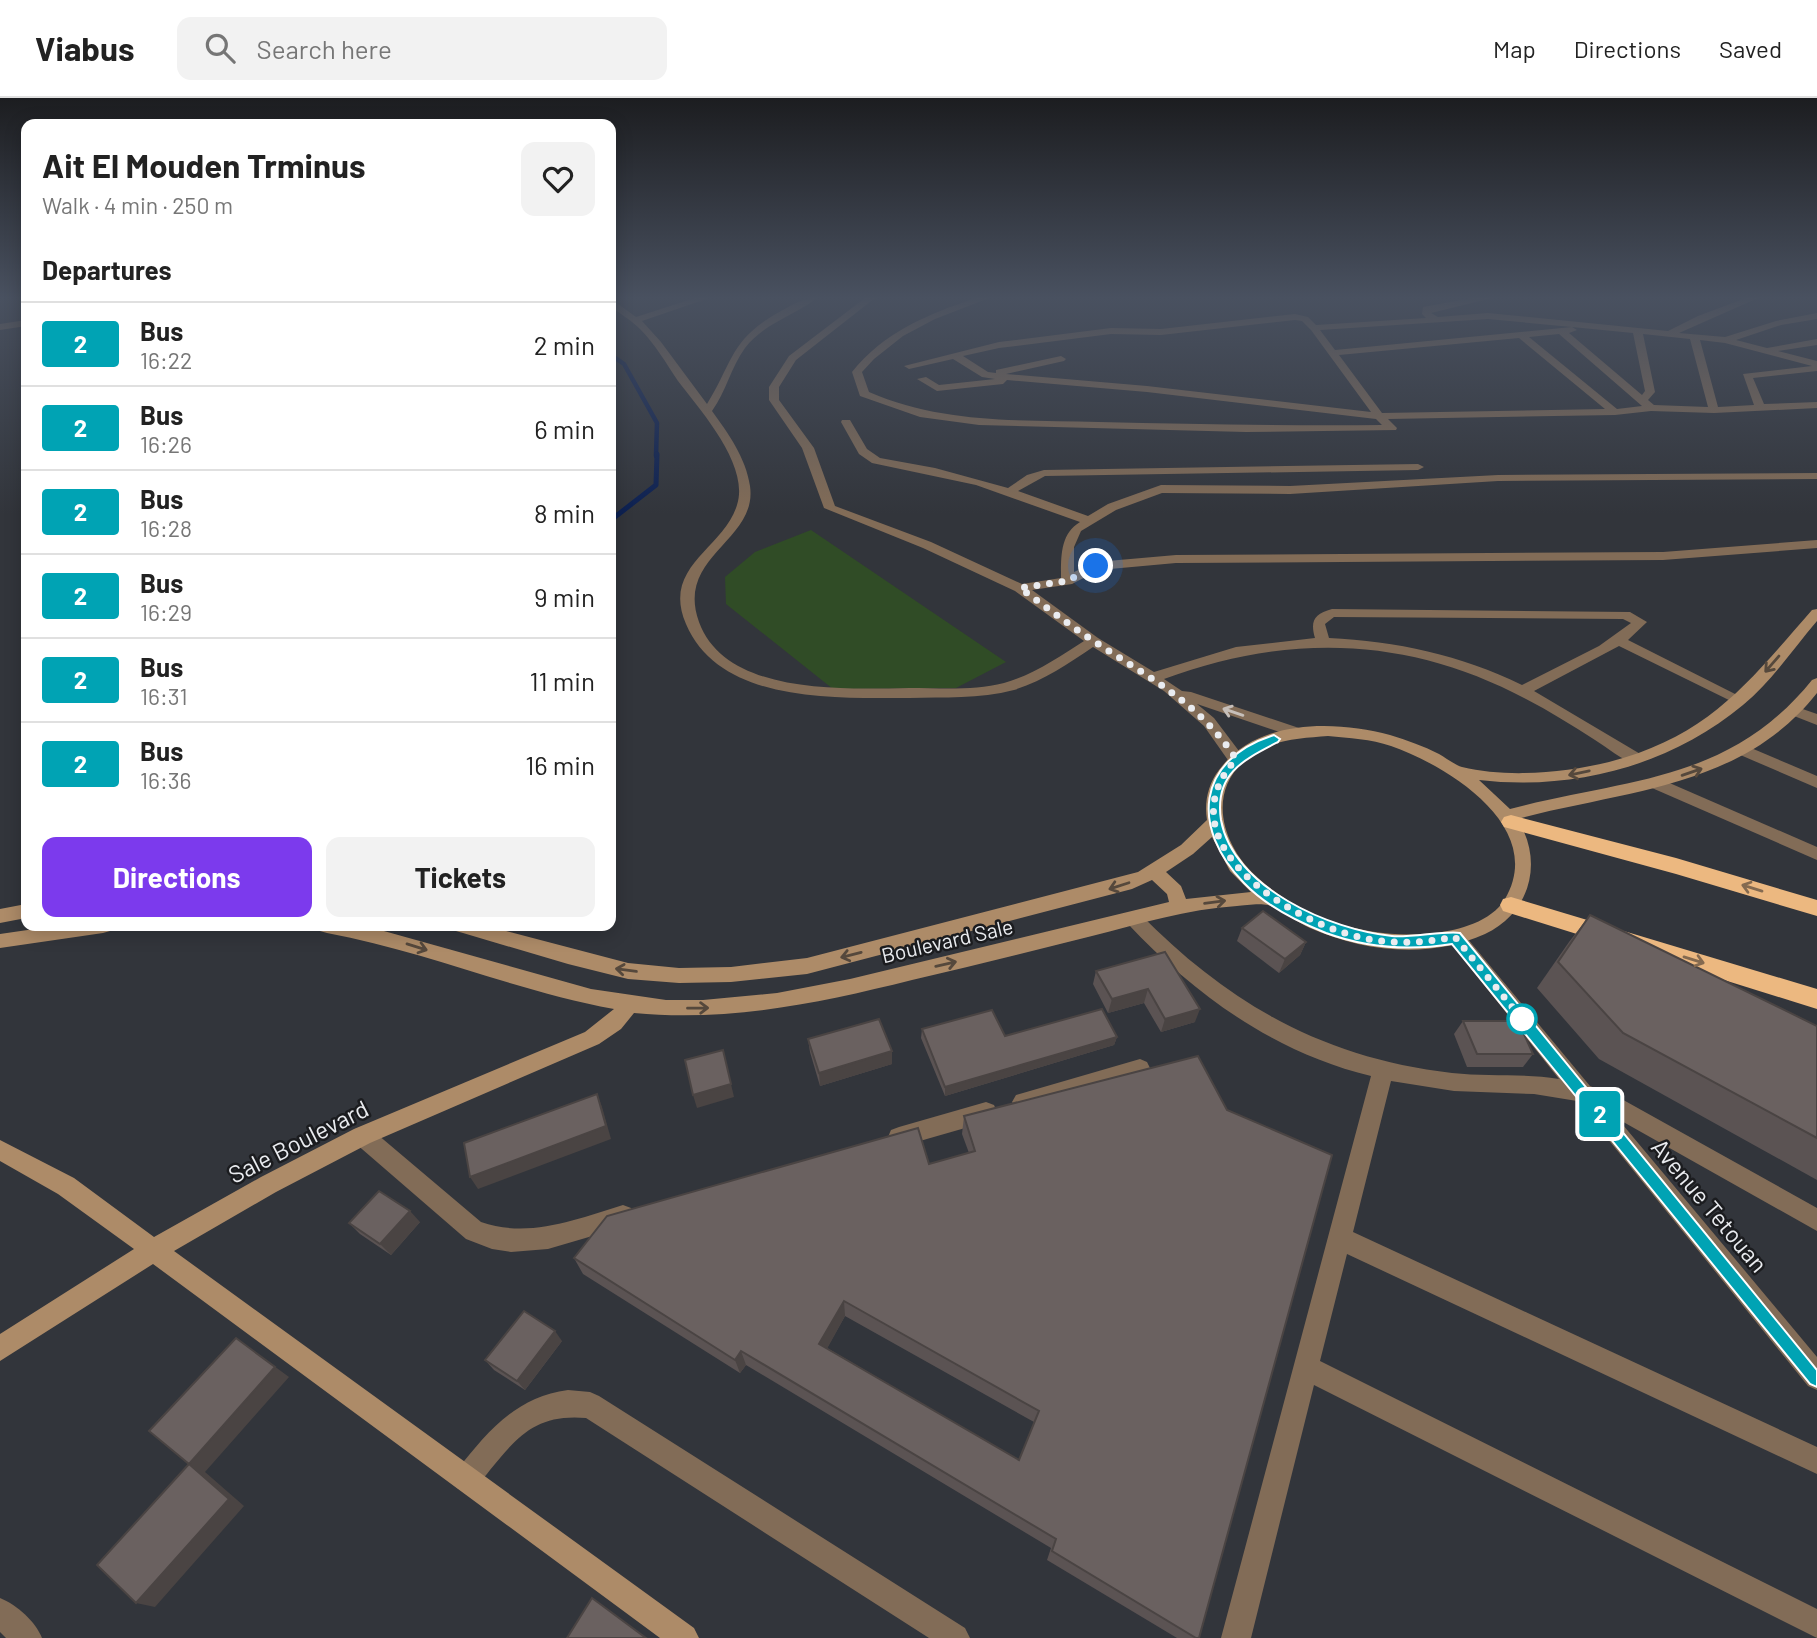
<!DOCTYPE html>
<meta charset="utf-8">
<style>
:root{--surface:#fff;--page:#f2f2f2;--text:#222;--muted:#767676;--line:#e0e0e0;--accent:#7c3aed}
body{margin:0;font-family:Barlow,sans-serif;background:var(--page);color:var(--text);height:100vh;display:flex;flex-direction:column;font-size:26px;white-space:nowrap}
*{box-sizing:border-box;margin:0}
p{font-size:23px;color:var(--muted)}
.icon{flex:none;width:38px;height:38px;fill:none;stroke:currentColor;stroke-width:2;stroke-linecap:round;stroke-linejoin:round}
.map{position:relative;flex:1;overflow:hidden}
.side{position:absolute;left:21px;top:21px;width:595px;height:812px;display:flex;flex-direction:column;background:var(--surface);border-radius:14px;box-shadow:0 4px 18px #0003}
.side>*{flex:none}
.badge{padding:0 14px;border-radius:5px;font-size:24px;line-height:46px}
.you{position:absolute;width:35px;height:35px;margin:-18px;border:5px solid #fff;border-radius:50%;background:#1a73e8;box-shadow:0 0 0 10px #1a73e833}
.map>.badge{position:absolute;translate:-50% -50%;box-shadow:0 0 0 4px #fff}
h2{padding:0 21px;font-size:26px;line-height:63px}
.round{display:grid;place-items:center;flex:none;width:74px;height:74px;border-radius:14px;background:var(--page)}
.headline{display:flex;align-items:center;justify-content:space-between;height:119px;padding:0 21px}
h1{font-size:33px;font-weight:700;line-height:52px}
.cta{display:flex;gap:14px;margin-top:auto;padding:14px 21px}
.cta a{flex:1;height:80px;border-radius:14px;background:var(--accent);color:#fff;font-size:28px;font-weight:700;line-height:80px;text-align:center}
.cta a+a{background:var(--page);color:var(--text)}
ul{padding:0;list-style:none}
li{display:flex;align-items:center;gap:21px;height:84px;padding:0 21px;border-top:2px solid var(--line)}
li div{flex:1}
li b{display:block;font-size:26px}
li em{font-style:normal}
li .badge{min-width:77px;font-weight:700;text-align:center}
header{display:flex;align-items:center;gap:42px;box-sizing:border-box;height:98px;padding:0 35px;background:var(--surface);border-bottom:2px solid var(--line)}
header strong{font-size:33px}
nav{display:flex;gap:38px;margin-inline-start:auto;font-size:24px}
.search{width:490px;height:63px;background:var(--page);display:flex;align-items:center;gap:18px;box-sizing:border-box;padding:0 24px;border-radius:14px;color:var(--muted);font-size:26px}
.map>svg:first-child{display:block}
.green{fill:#304c26}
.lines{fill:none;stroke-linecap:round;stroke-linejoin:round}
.stream-far1{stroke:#0d2152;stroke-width:4.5}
.stream{stroke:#0d2152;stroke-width:5}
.lane{fill:#826c57;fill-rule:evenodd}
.street{fill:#826c57;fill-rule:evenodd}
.secondary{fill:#ad8b68;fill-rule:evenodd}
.highway{fill:#ecb880;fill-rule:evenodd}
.wall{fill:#5b5353;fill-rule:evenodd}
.shaded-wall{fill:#4a4443}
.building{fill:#6a6160;stroke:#4a4443;stroke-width:2;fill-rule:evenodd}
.oneway{stroke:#55483c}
.oneway2{stroke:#c6bfba}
.oneway3{stroke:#846a50}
.line{fill:#00a3b4;stroke:#fff;stroke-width:2}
.walk{stroke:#eaecf0;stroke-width:7;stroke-dasharray:0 12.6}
.stop-dot{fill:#fff;stroke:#00a3b4;stroke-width:3.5}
.labels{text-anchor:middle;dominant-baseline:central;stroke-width:5;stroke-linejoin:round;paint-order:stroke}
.street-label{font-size:21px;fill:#eaecf0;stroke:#1b1c1f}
.near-street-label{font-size:24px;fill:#eaecf0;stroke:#1b1c1f}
</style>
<header>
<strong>Viabus</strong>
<div class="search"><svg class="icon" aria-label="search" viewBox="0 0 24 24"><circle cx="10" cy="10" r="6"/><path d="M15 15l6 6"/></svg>Search here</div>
<nav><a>Map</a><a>Directions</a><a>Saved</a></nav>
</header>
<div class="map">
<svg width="1817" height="1540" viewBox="0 0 1817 1540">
<rect width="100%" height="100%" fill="#32353b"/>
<path class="green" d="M811 432 1006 564 956 590 833 591 726 506 725 479 755 454Z"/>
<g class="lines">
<path class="stream-far1" d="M611 257 624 266 657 325 656 358"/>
<path class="stream" d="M611 422 656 387 657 356"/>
<g class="lane">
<path d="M1744 647 1817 678V690L1738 656 1736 652Z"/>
<path d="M1140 961 1147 964 1150 970 1147 976 1140 979 1023 1013 1016 1011 1012 1004 1016 997 1023 995Z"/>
<path d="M986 1004 994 1007 997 1014 994 1021 986 1024 899 1049 891 1046 888 1039 891 1032 899 1029Z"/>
<path d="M363 1028 371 1031 481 1124C529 1141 577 1121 623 1107L631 1110 634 1118 631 1126 623 1129 548 1151 511 1154 492 1151 466 1141 355 1045 352 1038 355 1031Z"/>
<path d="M568 1292 590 1294 599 1298 965 1530 970 1540H929L586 1320C538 1316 519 1336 490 1372 482 1382 477 1390 466 1394L457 1390 453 1381 457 1372C488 1333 516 1299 568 1292Z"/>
</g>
<g class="street">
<path d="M695 200H709L642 223 661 244 707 306C734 262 730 241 781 213 794 206 803 200 817 200 794 218 764 225 745 250 731 269 726 294 712 313 728 335 746 360 750 388 758 443 675 458 699 524 726 598 846 591 909 590 940 590 973 593 1004 585 1033 577 1059 559 1084 543L1015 493 923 450 824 410 802 350 769 302V289L789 258 865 200H875L796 262 779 289V302L814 350 835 408 931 444 1022 486 1061 480C1061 459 1060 436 1080 424L976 387 872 365 859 356 841 324 842 322H850L867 351 880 360 935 370 1008 390 1027 377 1044 372 1418 366 1424 369 1418 372 1045 378 1018 393 1088 418 1108 406 1161 387 1290 388 1498 377 1817 375V381L1498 383 1290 396 1162 395 1116 412 1081 433 1074 449V474L1096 464 1176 457 1663 454 1817 442V450L1663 462 1176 465 1099 472 1072 486 1032 492 1098 540 1154 574 1236 549 1315 540C1310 523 1314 516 1332 511L1630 514 1647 524 1628 542 1747 602 1745 605H1735L1619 548 1534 593 1642 657 1644 661 1636 666C1621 662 1608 650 1595 642 1572 627 1549 613 1526 601 1408 538 1288 535 1164 581L1182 593 1191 594 1302 631 1305 635 1297 640 1197 606 1214 620 1242 657 1244 661 1236 666 1230 665 1204 628 1164 593 1093 549C1068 566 1043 583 1014 592 979 601 944 599 909 600 836 600 720 606 686 526 661 468 724 451 737 407 750 367 700 312 678 283 666 265 655 246 640 231 632 223 621 216 611 209V202L614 203 636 219ZM1334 519 1623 521 1631 525 1599 548 1522 587C1461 557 1396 543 1329 540L1325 526Z"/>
<path d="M976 200H989L935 221 903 238 874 261 862 274 869 294C943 326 1020 322 1099 324 1194 326 1288 328 1382 327L1376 321 1147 294 1007 282 1003 286 937 293 917 281 926 279 939 287 995 281 982 279 953 261 909 271 904 268 999 244 1111 230 1161 231 1295 216 1308 219 1316 227 1426 220 1422 216 1423 209 1472 200H1492L1431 215 1438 219 1488 215 1668 233 1698 218 1746 200H1758L1679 235 1725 239 1776 223 1817 215V221L1781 227 1736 242 1767 250 1817 241V247L1778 253 1817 263V273L1753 280 1764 306 1817 304V310L1714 315 1651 313 1615 317 1388 321 1397 330 1396 332 1246 334 979 327 920 319 860 298 852 274C884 234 928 216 976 200ZM1488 221 1572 229 1335 252 1320 232ZM1295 222 1302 223 1311 232 1371 314 1147 288 1006 276 1064 263 1066 261 1061 258 996 272V275L988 274 963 258 999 250 1111 236 1161 237ZM1572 229 1633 235 1645 293 1642 297 1569 235 1577 232ZM1559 236 1642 308 1617 311 1529 239ZM1643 236 1690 241 1708 309 1654 307 1648 302 1655 294ZM1519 240 1605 311 1382 315 1339 257ZM1700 242 1725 245 1812 268 1743 276 1754 307 1718 309Z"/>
<path d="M26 222V228L0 232V226Z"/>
<path d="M1794 608 1817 616V627L1789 616 1786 613 1789 610Z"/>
<path d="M1658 680 1817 749V762L1652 690 1650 686 1652 682Z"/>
<path d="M1134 814 1140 816C1230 907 1324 960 1452 975 1488 979 1524 975 1559 981L1446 839 1448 834 1455 832 1462 834 1590 988 1618 999 1817 1110V1133L1618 1021 1817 1259V1292L1808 1288 1577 1003 1534 996 1454 993 1391 983 1353 1134 1817 1349V1376L1347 1156 1320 1263 1817 1511V1540L1314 1287 1251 1540H1221L1371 978C1275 955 1195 897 1128 826L1125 821 1128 816Z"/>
<path d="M0 1500C17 1507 35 1523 42 1540H6L0 1534Z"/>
</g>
<g class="secondary">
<path d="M1817 511V523C1793 551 1772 583 1743 607 1670 668 1573 693 1479 682L1510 711C1627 680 1729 685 1812 582L1817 580V595C1742 690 1626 692 1517 721 1544 762 1531 815 1485 836 1430 861 1364 854 1310 830 1296 824 1282 812 1268 807 1260 805 1245 807 1237 808 1187 811 1139 826 1092 838 1032 853 972 868 912 882 820 905 730 924 634 915L621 931 599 946 370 1045 276 1094 174 1153 694 1530 699 1540H660L153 1166 0 1263V1236L134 1151 58 1096 0 1063V1042L74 1080 154 1139 261 1079 354 1031 585 934 614 911C516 893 425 853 327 835L320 833 318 828H366L591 891 666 902H703L777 895 850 881 1169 804 1167 796 1152 782 1132 791 807 876 731 884 679 885 628 881 568 866 463 835 456 833 454 828H487L628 865 679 870 731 869 807 860 1138 774 1181 747 1207 722C1204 705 1208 686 1219 672 1256 621 1334 622 1390 637 1407 642 1423 648 1439 656 1446 660 1455 667 1462 669 1507 680 1564 675 1609 664 1709 638 1748 585 1812 512ZM1328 638C1349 640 1371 641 1391 648 1448 668 1547 729 1505 801 1491 824 1459 832 1435 835 1371 842 1306 823 1258 780 1218 744 1205 686 1256 654 1277 641 1304 640 1328 638ZM1212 739 1230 773 1251 794 1186 801 1181 788 1166 774 1193 756Z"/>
<path d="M26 806V820L0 825V811Z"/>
<path d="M55 828H112L110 833 103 835 0 850V836Z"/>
</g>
<g class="highway">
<path d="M1511 717 1676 760 1817 802V818L1676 776 1504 729 1501 724 1504 719Z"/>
<path d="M1511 799 1817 891V911L1503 813 1500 807 1503 801Z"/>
</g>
</g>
<g class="wall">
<path d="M1590 817 1817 928V1082L1599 961 1537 890 1569 844Z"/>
<path d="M1242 830 1306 844 1300 857 1279 875 1237 843Z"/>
<path d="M1165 854 1195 924 1161 934 1144 905 1108 915 1093 886 1096 873Z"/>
<path d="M1463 923 1533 956 1523 969H1467L1454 936Z"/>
<path d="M922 931 1005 938 1117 939 1114 947 945 998 921 940Z"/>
<path d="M808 941 892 966 820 988 810 954Z"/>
<path d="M964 1018 1196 1540H1177L1047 1462 1051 1450 746 1267 740 1275 583 1176 574 1160 969 1055 962 1036ZM845 1218 1034 1324 1019 1362 827 1250Z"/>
<path d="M420 1124 391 1157 360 1136 349 1125Z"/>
<path d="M562 1243 525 1292 494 1272 485 1262Z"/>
</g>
<g class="shaded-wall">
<path d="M1306 844 1300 857 1279 875 1285 861Z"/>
<path d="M1148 891 1144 905 1108 915 1112 901Z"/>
<path d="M1200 911 1195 924 1161 934 1165 921Z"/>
<path d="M1117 939 1114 947 945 998V989Z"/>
<path d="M723 952 734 999 697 1010 693 997Z"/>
<path d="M892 953V966L820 988 819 975Z"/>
<path d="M597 996 602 1009 611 1041 478 1091 470 1079Z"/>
<path d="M410 1113 420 1124 391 1157 380 1146Z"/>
<path d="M844 1203 845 1218 822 1260 819 1246Z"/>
<path d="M555 1233 562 1243 525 1292 517 1283Z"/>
<path d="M236 1240 289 1279 205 1374 244 1408 155 1509 136 1505Z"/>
<path d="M741 1253 746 1267 740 1275 735 1262Z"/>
</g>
<g class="building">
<path d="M1263 813 1306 844 1285 861 1242 830Z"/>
<path d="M1590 817 1817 928V1040L1623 935 1558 864Z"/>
<path d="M1165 854 1200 911 1165 921 1148 891 1112 901 1096 873Z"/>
<path d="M1102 911 1117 939 945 989 922 931 992 912 1005 938Z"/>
<path d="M879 921 892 953 819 975 808 941Z"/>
<path d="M1463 923H1518L1533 956H1477Z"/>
<path d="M723 952 731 986 693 997 685 962Z"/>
<path d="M1198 958 1227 1012 1332 1057 1199 1540H1196L1052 1453 1056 1441 741 1253 735 1262 574 1160 607 1118 918 1030 929 1066 975 1053 964 1018ZM844 1203 1039 1313 1019 1362 819 1246Z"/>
<path d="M597 996 606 1028 470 1079 464 1045Z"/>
<path d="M379 1093 410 1113 380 1146 349 1125Z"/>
<path d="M524 1213 555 1233 517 1283 485 1262Z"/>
<path d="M236 1240 275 1269 189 1366 149 1333Z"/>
<path d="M189 1366 229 1401 136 1505 97 1467Z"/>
<path d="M592 1500 646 1540H567Z"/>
</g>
<defs><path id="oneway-shaft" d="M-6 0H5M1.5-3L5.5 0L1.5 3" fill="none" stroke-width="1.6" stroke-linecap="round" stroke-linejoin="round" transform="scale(1.75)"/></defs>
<g class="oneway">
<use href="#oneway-shaft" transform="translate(1772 566) rotate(131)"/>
<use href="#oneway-shaft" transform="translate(1692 674) rotate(-19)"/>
<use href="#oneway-shaft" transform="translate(1579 675) rotate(168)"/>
<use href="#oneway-shaft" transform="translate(1119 788) rotate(162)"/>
<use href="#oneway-shaft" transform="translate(1215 804) rotate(-7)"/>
<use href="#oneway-shaft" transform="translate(417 849) rotate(17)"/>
<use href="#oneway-shaft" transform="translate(851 857) rotate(166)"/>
<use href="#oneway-shaft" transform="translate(946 866) rotate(-13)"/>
<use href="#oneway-shaft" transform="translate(626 872) rotate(-172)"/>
<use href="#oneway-shaft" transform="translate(698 910) rotate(-1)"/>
</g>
<use class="oneway2" href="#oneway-shaft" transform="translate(1233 614) rotate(-161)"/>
<g class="oneway3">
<use href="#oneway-shaft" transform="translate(1752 790) rotate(-163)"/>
<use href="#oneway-shaft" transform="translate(1694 862) rotate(17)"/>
</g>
<linearGradient id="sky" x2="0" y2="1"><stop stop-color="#1c1d20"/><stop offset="0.48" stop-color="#495160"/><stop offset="1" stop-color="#495160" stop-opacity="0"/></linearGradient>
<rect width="1817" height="416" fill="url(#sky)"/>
<path class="line" d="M1274 637 1280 641 1278 644C1243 662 1214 676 1221 722 1233 790 1331 832 1392 838 1409 840 1449 832 1460 835L1817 1272V1289L1810 1286 1452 846C1409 853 1367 850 1326 835 1298 824 1265 807 1244 785 1191 731 1195 662 1274 637Z"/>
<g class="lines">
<path class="walk" d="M1096 468 1067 483 1020 490C1045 508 1069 527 1095 544 1148 579 1201 606 1236 661 1162 744 1288 822 1359 839 1391 847 1423 845 1455 839L1522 921"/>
</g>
<circle class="stop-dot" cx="1522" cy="921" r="14"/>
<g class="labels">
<g class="street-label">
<text transform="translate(947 842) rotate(-13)">Boulevard Sale</text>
</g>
<g class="near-street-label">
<text transform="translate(298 1043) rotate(-27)">Sale Boulevard</text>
<text transform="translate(1710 1107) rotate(50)">Avenue Tetouan</text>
</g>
</g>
</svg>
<div class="you" style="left:1096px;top:468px"></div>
<b class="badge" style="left:1600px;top:1016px;background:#00a3b4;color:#fff">2</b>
<section class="side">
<div class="headline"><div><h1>Ait El Mouden Trminus</h1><p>Walk · 4 min · 250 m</p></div><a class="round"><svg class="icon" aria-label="heart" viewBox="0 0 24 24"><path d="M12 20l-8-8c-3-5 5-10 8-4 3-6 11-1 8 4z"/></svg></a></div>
<h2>Departures</h2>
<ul>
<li><span class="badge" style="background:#00a3b4;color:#fff">2</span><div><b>Bus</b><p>16:22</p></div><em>2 min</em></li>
<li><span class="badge" style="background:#00a3b4;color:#fff">2</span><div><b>Bus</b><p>16:26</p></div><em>6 min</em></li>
<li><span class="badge" style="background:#00a3b4;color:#fff">2</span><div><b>Bus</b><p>16:28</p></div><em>8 min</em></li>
<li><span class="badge" style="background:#00a3b4;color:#fff">2</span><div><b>Bus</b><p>16:29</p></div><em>9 min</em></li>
<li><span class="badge" style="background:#00a3b4;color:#fff">2</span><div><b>Bus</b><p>16:31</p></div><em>11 min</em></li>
<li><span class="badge" style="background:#00a3b4;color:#fff">2</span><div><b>Bus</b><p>16:36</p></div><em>16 min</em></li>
</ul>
<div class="cta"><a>Directions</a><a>Tickets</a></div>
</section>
</div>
